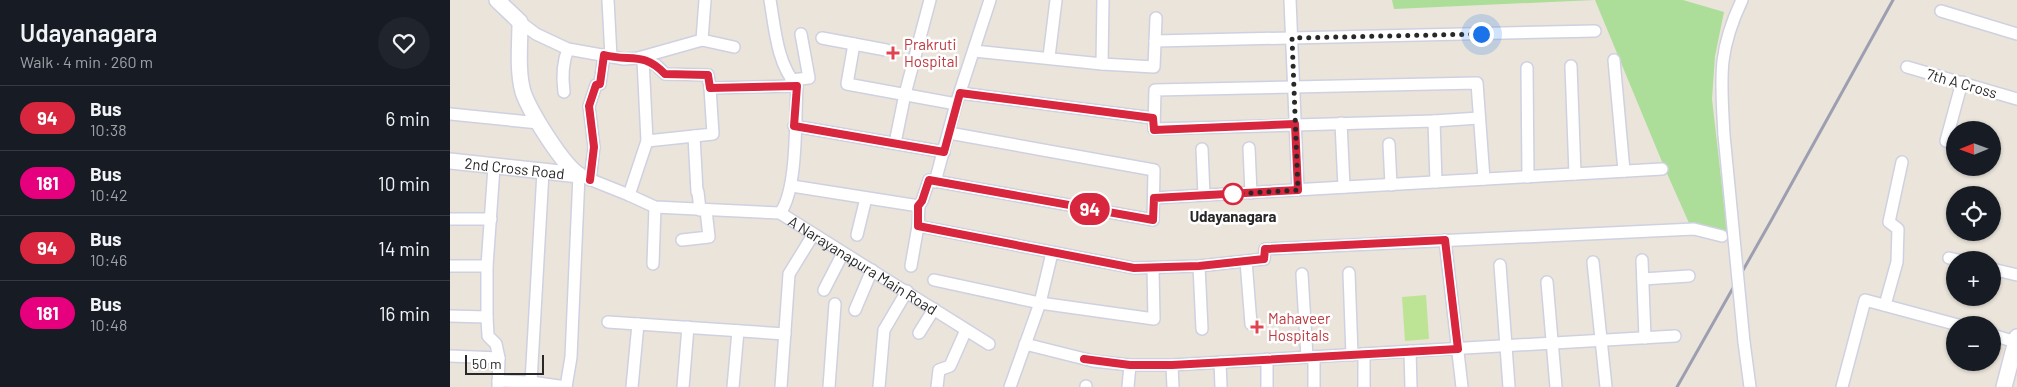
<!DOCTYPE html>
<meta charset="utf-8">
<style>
:root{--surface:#171b24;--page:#20242c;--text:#f1f3f6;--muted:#9ea1a6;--line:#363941}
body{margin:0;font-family:Barlow,sans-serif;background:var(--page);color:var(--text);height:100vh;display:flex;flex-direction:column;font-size:19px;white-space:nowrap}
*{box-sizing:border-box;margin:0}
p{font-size:16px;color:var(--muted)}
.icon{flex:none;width:28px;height:28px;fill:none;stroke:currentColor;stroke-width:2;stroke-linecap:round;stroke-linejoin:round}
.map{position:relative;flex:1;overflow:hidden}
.sheet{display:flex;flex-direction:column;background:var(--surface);width:450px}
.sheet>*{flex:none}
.badge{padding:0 10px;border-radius:16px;font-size:18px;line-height:32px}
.needle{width:32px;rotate:269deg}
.buttons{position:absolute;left:1496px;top:121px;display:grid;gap:10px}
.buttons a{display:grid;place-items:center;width:55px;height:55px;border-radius:50%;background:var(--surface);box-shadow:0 1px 4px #0004;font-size:25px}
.scale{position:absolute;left:15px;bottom:12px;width:79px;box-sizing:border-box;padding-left:5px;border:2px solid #282828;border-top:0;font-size:14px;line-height:18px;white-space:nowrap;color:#282828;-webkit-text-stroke:4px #fff;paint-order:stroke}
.you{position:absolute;width:25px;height:25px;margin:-12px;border:4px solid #fff;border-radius:50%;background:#1a73e8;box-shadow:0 0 0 8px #1a73e833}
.map>.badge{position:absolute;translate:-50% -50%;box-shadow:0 0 0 2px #fff}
.round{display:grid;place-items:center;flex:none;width:52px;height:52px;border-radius:26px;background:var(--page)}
.summary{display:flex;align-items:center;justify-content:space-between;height:85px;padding:0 20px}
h1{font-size:24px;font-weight:600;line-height:38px}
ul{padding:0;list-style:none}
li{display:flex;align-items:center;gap:15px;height:65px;padding:0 20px;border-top:1px solid var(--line)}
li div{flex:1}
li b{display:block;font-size:19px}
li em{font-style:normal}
li .badge{min-width:55px;font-weight:700;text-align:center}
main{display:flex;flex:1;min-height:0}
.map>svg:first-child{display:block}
.green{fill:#acde99}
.pitch{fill:#bde495}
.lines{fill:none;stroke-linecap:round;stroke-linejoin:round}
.street-casing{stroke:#cfd1e0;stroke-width:14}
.secondary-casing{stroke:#cfd1e0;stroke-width:18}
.street{stroke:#fff;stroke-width:11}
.secondary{stroke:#fff;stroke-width:15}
.rail{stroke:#9d9fb1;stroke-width:3}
.street-bridge-casing{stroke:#cfd1e0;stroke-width:14;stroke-linecap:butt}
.street-bridge{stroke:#fff;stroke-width:11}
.line-casing{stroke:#fff;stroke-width:11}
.line{stroke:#d7263d;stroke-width:8}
.walk{stroke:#282828;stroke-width:5;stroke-dasharray:0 9}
.health-dot{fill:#e0444e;stroke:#fff;stroke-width:2}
.stop-dot{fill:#fff;stroke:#d7263d;stroke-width:2.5}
.labels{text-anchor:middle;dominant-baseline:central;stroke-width:5;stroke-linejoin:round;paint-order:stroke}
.health-label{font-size:15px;fill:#be3a42;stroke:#fff;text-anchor:start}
.street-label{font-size:15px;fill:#282828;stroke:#fff}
.stop-label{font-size:15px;font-weight:bold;fill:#282828;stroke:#fff}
</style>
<main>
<section class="sheet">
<div class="summary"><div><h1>Udayanagara</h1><p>Walk · 4 min · 260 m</p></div><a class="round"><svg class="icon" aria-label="heart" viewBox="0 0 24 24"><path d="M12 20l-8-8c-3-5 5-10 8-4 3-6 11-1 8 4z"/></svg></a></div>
<ul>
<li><span class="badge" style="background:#d7263d;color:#fff">94</span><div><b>Bus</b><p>10:38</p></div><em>6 min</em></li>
<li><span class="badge" style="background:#e6007e;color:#fff">181</span><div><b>Bus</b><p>10:42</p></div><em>10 min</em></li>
<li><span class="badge" style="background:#d7263d;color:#fff">94</span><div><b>Bus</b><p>10:46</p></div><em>14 min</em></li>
<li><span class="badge" style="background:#e6007e;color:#fff">181</span><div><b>Bus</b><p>10:48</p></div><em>16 min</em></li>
</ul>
</section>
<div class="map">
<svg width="1567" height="387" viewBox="0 0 1567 387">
<rect width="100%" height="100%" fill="#eae4da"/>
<path class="green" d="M942 0H1233L1274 12 1265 56 1262 99 1277 231 1239 223 1215 169 1145 0 944 9Z"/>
<path class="pitch" d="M976 295 979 339 955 341 952 297Z"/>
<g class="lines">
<g class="street-casing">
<g id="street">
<path d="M158 0 161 57"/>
<path d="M320 0C325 29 327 64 347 86 345 117 348 190 330 213"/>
<path d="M840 0 848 190"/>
<path d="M1491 11 1567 34"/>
<path d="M70 22 86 34 118 49 174 59 188 58 252 40 255 0"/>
<path d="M372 38 436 50"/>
<path d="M252 40 284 47"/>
<path d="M705 41 1145 31"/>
<path d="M404 44 397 84 506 104"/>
<path d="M524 51 652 64 653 0"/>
<path d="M599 57 606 0"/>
<path d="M189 58 206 65 215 74 258 75 260 88"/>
<path d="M193 60 197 141 263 134 260 88 347 86"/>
<path d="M1164 60 1174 171"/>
<path d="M652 64 704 67 706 18"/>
<path d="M1121 66 1125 174"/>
<path d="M1457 67 1567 99"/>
<path d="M1077 68 1078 177"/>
<path d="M341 80 359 78 351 34"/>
<path d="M114 92C112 77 112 64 118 49"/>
<path d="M510 93 703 118"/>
<path d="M0 114 89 123"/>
<path d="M984 121 1029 118"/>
<path d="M891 123 894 187"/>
<path d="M344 126 494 152"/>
<path d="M1274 135C1271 78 1267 53 1292 0"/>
<path d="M244 136 247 192H248L250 210"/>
<path d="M1496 141 1512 82"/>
<path d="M445 143 455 94 480 0"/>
<path d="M939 144 941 185"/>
<path d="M799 148 801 193"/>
<path d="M752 149 754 195"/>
<path d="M44 167 37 266V317L38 336 46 344 49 358 48 387"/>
<path d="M140 180 144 147 139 106 146 85 150 84 154 55"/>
<path d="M485 182 506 104 540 0"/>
<path d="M986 182 984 121 704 129 705 90 1027 83 1034 179"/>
<path d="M342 186 469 206 468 226 461 266"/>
<path d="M179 195 197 141"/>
<path d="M704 198 1212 169"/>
<path d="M469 206 472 201 479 180 703 220 704 170 499 133"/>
<path d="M0 219H41"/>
<path d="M468 226 684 268 749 266 814 259 815 249 1244 229 1272 236"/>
<path d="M407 235 416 198"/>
<path d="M232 240 259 237 256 210"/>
<path d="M995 240 1012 387"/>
<path d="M1499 258 1508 260"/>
<path d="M1192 260 1195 338"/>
<path d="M796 261 801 324"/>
<path d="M1143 262 1156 387"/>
<path d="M203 264 205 207"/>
<path d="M1050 265 1059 387"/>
<path d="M0 266H37"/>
<path d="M749 266 752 329"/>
<path d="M1542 269 1567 275"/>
<path d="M899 273 902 355"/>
<path d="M852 274 857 357"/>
<path d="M1193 279 1239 276"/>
<path d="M484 280 590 303 704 319 703 268"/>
<path d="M1097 282 1106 387"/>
<path d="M374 290 393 253"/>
<path d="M1435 305 1447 262 1448 229 1439 222 1452 162"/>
<path d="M405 310 422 270"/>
<path d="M0 316 37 317"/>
<path d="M158 322 335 334"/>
<path d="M469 333 484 309"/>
<path d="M1542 335 1566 342"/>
<path d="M1294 342 1300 387"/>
<path d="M575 344 643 361 680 365"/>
<path d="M960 351 961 387"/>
<path d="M914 354V387"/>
<path d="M0 356 49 358"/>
<path d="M864 357V387"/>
<path d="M817 359V387"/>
<path d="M770 362 771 387"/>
<path d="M722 365 723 387"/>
<path d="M48 381 81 382 93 172"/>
<path d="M81 382 116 387"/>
<path id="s1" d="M116 387 121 357 129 175 179 195 205 207 330 213 539 344"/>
<path d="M182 387 188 324"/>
<path d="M233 387 238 327"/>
<path d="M283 387 288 331"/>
<path d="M331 387 339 274 363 235"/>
<path d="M379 387 385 304"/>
<path d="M429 387 434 330 457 291"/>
<path d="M487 387 489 370 500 366 516 330"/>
<path d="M560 387 590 303 602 253"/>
<path d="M636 387V386"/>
<path d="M678 387 680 365H722L1225 336"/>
<path d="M1392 387 1415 300 1508 325"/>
</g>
</g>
<g class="secondary-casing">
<g id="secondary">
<path d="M47 0 70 22C70 45 67 70 73 92 80 112 112 164 129 175"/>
<path id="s2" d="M0 161 129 175"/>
<path d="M1554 387 1567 337"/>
</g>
</g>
<use href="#street" class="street"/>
<use href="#secondary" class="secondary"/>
<path class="rail" d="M1227 387 1322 219 1443 0"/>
<g class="street-bridge-casing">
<path id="street-bridge" d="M1274 135 1294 342"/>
</g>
<use href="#street-bridge" class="street-bridge"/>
</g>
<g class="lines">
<g class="line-casing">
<path id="line" d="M140 180 144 147 139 106 146 85 150 84 154 55C181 62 193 51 215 74L258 75 260 88 347 86 344 126 494 152 510 93 703 118 704 130 845 124 848 190 704 198 703 220 479 180 472 201 468 206V226L684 268 749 266 814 259 815 249 995 240 1008 349 722 365H680L634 359"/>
</g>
<use href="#line" class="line"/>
<path class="walk" d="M783 194 848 190 842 38 1031 34"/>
</g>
<g class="health-dot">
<path d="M440.5 45.5h5v5h5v5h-5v5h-5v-5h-5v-5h5z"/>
<path d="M804.5 319.5h5v5h5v5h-5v5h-5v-5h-5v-5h5z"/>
</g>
<circle class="stop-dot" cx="783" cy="194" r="10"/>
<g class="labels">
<g class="health-label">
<text x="454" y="44">Prakruti<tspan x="454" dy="17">Hospital</tspan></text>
<text x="818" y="318">Mahaveer<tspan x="818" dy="17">Hospitals</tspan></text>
</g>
<g class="street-label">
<text transform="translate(1512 83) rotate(16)">7th A Cross</text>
<text stroke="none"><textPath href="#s2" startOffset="65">2nd Cross Road</textPath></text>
<text stroke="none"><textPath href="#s1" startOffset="518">A Narayanapura Main Road</textPath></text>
</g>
<g class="stop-label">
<text x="783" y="216">Udayanagara</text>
</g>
</g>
</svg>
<div class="buttons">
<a><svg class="needle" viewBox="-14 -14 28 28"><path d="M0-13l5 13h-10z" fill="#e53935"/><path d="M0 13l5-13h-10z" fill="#9ea1a6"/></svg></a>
<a><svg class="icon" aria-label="locate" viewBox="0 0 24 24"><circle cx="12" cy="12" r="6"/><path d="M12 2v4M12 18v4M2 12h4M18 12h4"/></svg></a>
<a>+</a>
<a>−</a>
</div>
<div class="scale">50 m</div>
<div class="you" style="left:1031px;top:34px"></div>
<b class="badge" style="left:640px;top:209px;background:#d7263d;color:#fff">94</b>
</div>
</main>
